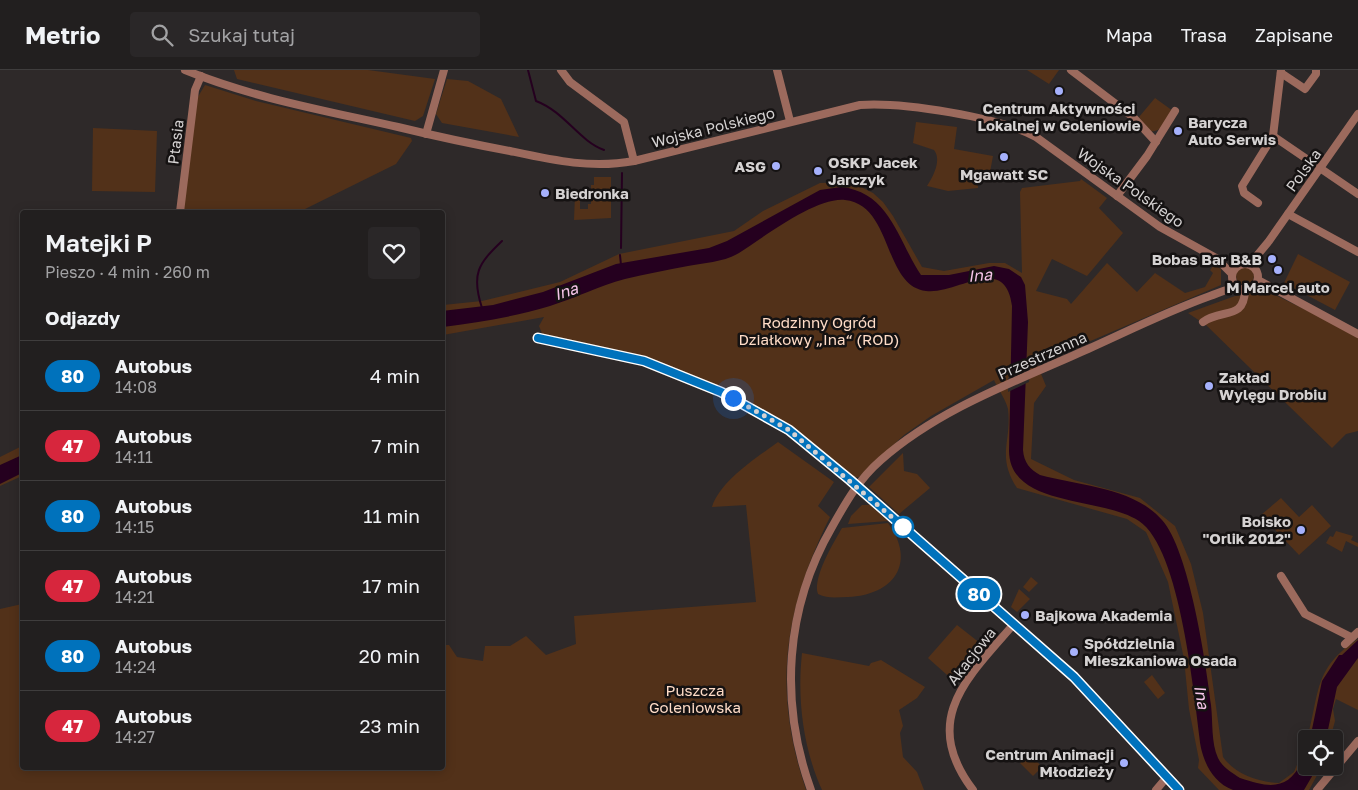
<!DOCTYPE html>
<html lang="pl">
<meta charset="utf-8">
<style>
:root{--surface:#221f1f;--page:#2a2728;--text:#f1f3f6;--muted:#a2a2a4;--line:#3f3d3d}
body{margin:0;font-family:"Golos Text",sans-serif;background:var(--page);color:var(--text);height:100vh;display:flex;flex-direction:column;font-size:19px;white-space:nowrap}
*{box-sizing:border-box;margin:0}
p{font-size:16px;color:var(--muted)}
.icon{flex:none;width:28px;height:28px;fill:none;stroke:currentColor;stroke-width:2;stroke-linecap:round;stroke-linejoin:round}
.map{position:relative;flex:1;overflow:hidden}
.drawer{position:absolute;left:20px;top:140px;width:425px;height:560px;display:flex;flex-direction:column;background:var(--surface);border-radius:5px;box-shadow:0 2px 12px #0003,0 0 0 1px var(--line)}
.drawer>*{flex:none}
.badge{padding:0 10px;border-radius:16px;font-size:18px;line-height:32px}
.tools{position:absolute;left:1298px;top:660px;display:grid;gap:10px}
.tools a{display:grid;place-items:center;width:45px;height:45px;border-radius:5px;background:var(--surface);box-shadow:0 2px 12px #0003,0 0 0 1px var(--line);font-size:25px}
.you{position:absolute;width:25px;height:25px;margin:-12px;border:4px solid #fff;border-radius:50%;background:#1a73e8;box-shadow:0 0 0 8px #1a73e833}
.map>.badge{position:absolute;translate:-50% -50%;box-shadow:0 0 0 2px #fff}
h2{padding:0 25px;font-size:19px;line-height:45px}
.round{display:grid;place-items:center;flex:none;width:52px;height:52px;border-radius:5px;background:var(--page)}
.headline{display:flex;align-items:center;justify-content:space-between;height:85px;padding:0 25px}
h1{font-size:24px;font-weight:600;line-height:38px}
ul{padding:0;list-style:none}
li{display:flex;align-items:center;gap:15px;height:70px;padding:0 25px;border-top:1px solid var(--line)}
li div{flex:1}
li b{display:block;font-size:19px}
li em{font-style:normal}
li .badge{min-width:55px;font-weight:700;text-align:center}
header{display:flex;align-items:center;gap:30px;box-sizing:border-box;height:70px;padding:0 25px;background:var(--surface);border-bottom:1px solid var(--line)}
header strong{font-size:24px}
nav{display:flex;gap:28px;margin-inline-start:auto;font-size:18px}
.search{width:350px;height:45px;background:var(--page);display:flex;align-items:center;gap:12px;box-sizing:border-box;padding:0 18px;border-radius:5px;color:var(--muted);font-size:19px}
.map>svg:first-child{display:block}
.green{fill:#523119}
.water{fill:#25001f}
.pier{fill:#2e2929}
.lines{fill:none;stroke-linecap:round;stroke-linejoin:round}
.stream{stroke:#25001f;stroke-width:2}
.minor{stroke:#9c6a5d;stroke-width:8}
.line-casing{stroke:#fff;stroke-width:11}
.line{stroke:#0072bc;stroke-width:8}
.walk{stroke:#d5d2d2;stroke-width:5;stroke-dasharray:0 9}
.poi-dot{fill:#a6b1fc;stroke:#151212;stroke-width:2}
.stop-dot{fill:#fff;stroke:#0072bc;stroke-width:2.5}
.labels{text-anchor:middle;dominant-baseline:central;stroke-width:5;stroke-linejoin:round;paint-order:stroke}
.poi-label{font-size:15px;font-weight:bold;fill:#d5d2d2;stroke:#151212;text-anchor:start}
.street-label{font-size:15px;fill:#d5d2d2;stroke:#151212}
.park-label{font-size:15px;fill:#ffdcc7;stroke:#151212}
.water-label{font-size:16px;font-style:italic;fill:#f7c6ea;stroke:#151212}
</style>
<header>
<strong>Metrio</strong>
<div class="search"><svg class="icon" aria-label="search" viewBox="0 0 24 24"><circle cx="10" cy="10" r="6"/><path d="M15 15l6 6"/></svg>Szukaj tutaj</div>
<nav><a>Mapa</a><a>Trasa</a><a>Zapisane</a></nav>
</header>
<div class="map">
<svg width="1358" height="720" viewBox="0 0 1358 720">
<rect width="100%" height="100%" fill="#2e2929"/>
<g class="green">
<path d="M234 0H368L435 9 423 46 415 51 237 9Z"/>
<path d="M1027 0H1059L1049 14Z"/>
<path d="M447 9 468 11 501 29 519 67 442 53 436 44Z"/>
<path d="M205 15 256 31 411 68 412 71 396 94 299 142H181L190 89 196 30Z"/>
<path d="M1155 28 1173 41C1167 50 1162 64 1148 61L1139 47Z"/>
<path d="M916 52 957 57 954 79 993 86 990 102 977 103 978 118 948 121 927 116C933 107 942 90 934 80L913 73Z"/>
<path d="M93 58 157 61 155 122 92 121Z"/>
<path d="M594 107H611V148L574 150 575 125 580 128V139H588V134H591V115H594Z"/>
<path d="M1081 109 1107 128 1099 138 1123 163 1087 206 1052 189 1036 221 1067 229 1071 234 1107 193 1137 222 1155 203 1185 223 1205 217 1213 203 1210 200 1214 195 1221 199V215L1037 294 1046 316 1034 333 1031 389 1074 410 1140 428 1175 456 1191 494 1203 543 1223 687C1235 704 1258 712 1279 713L1294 702 1306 673V696H1322L1309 720H1219L1198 698 1199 690 1189 639 1184 589 1168 512 1146 462 1127 449 1017 418C996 386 1012 371 1008 339 1006 330 998 319 994 310L931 346 904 365 859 407 853 408 792 358 734 325 640 286 543 266 539 256 544 247 443 265V235L482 231 560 212 619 184 734 161 763 141 820 113 851 112 873 123 883 132 893 146 922 197 944 201 989 193H1005L1022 203 1020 122 1022 118 1080 111Z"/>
<path d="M1298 184 1350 212 1335 240 1284 213Z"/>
<circle cx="1245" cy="206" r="9"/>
<path d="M1256 220 1277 226 1358 265V361L1346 364 1332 378 1206 255 1188 243 1235 226 1247 225 1249 221Z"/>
<path d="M778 372 834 412 818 436 830 447C784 540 772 620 806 720H0V539L22 534V698H442L443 575H449L457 587 483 591 485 576H510L526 566 546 585 576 574 574 546 756 532 746 435 712 437C720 411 756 388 778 372Z"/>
<path d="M22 376V406L0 416V387Z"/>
<path d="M903 383 904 401 917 404 930 418 899 444 869 417Z"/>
<path d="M1281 428 1299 447 1312 435 1331 456 1299 485 1261 445Z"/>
<path d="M862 435H870L888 451 848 454 851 446Z"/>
<path d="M888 453C917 493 894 525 848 527 837 527 828 529 818 524 812 508 834 472 842 458Z"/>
<path d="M1336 461 1353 466 1351 470 1358 473V477L1346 471 1342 482 1326 473 1330 466 1333 467Z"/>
<path d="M1031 507 1038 513 1029 522 1023 517Z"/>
<path d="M1019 519 1030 529 1017 542 1011 537Z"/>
<path d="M957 555 985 577 955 612 928 588Z"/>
<path d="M1358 569V640L1336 629 1333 639 1335 651 1330 669H1307C1320 623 1313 598 1358 569Z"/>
<path d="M802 583 869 596 871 593 881 590 925 617 917 628 899 640 903 656 900 663 903 687 917 702 924 720H822C803 678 797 629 802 583Z"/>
<path d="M1152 605 1165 623 1158 629 1144 612Z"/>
<path d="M1030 684 1042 697 1033 706 1020 693Z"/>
</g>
<g class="water">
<path d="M841 117C890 122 898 171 921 205H949L994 196 1009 199 1021 207 1025 215 1028 252 1023 380C1024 393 1030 399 1040 405 1080 416 1133 417 1162 450 1189 480 1206 593 1211 635 1213 652 1211 673 1218 688 1223 698 1231 702 1240 708 1275 720 1291 719 1306 683V696H1318L1304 720C1290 720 1243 720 1233 720 1214 713 1205 695 1201 678 1194 627 1181 479 1139 451 1101 426 1010 438 1009 381L1012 236C1005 182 957 225 926 221 883 216 893 135 845 130 816 127 764 167 739 183 724 192 704 193 688 196 667 200 645 204 625 209 599 216 575 228 550 236 515 247 479 252 443 257L442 241 493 235 543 222 616 194 709 178 727 171 820 120Z"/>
<path d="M22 385V403L0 414V395Z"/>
<path d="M1358 570V588L1337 617 1326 669H1310L1322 611 1339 585H1342Z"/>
</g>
<path class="pier" d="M1030 298 1029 312 1008 322V308Z"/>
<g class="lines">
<g class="stream">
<path d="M528 0 536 31C565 42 579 71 604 80"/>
<path d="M621 178 622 103"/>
<path d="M620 185 621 195"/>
<path d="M482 238C471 204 478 194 502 171"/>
</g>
<g class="minor">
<path d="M185 0C253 28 327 41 398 57 435 66 472 74 510 81 552 90 591 99 634 91L860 35C902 32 1000 47 1036 67L1160 157 1216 188 1232 204"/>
<path d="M561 0 570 12 624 52 634 91"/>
<path d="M777 0 790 51"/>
<path d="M1071 0 1133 47 1156 72"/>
<path d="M1281 3 1305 19 1316 4V0"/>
<path d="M426 64 444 0"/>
<path d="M1273 66 1358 124"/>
<path d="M1117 126 1147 86 1175 41"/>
<path d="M1258 133 1244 123 1242 116 1273 66 1281 0"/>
<path d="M180 142 195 20 201 6"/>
<path d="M1288 144 1358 182"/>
<circle cx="1245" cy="207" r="13"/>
<path d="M1250 194 1269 171 1358 44"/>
<path d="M1258 210 1358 264"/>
<path d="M1203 252C1222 238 1244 251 1245 220"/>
<path d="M538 268 644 291 721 322 789 360 850 410 1074 607 1179 720"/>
<path d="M1281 506 1305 544 1351 567"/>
<path d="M1345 574 1358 562"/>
<path d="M811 720C779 632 785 538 832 457 846 432 859 409 881 390 940 338 1017 311 1088 279 1128 261 1168 241 1210 226 1219 223 1228 218 1238 218"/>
<path d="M973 720C920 650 967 608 1013 555"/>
<path d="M1156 720 1167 707"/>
<path d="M1317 720 1358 671"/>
</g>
</g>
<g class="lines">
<g class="line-casing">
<path id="line" d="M538 268 644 291 721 322 789 360 850 410 1074 607 1179 720"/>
</g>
<use href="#line" class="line"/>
<path class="walk" d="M733 328 789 360 906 459 903 457"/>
</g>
<g class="poi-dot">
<circle cx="1059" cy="21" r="5"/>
<circle cx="1178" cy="61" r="5"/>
<circle cx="1004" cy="87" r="5"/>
<circle cx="776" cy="96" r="5"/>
<circle cx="818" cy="101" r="5"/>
<circle cx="545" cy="123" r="5"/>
<circle cx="1272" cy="189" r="5"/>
<circle cx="1278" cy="200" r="5"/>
<circle cx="1209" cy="316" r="5"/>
<circle cx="1301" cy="460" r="5"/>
<circle cx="1025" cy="545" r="5"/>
<circle cx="1074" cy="582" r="5"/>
<circle cx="1124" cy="693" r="5"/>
</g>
<circle class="stop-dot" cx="903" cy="457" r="10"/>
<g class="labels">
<g class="poi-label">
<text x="1059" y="38" text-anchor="middle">Centrum Aktywności<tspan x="1059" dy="17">Lokalnej w Goleniowie</tspan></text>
<text x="1188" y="52">Barycza<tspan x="1188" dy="17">Auto Serwis</tspan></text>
<text x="828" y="92">OSKP Jacek<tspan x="828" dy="17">Jarczyk</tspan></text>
<text x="766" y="96" text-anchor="end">ASG</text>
<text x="1004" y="104" text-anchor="middle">Mgawatt SC</text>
<text x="555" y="123">Biedronka</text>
<text x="1262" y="189" text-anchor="end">Bobas Bar B&amp;B</text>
<text x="1278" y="217" text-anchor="middle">M Marcel auto</text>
<text x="1219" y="307">Zakład<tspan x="1219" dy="17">Wylęgu Drobiu</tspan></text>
<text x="1291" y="451" text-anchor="end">Boisko<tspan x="1291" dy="17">"Orlik 2012"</tspan></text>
<text x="1035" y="545">Bajkowa Akademia</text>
<text x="1084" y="573">Spółdzielnia<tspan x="1084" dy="17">Mieszkaniowa Osada</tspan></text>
<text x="1114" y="684" text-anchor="end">Centrum Animacji<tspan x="1114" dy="17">Młodzieży</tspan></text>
</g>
<g class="street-label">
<text transform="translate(713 57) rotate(-14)">Wojska Polskiego</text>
<text transform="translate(175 72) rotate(-83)">Ptasia</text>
<text transform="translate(1303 100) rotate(-54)">Polska</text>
<text transform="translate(1131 117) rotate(35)">Wojska Polskiego</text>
<text transform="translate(1042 285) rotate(-24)">Przestrzenna</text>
<text transform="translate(971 586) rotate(-52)">Akacjowa</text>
</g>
<g class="park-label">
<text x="819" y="252">Rodzinny Ogród<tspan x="819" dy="17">Działkowy „Ina“ (ROD)</tspan></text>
<text x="695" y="620">Puszcza<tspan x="695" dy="17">Goleniowska</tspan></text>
</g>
<g class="water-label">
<text transform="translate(980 205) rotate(-5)">Ina</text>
<text transform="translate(566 221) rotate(-18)">Ina</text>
<text transform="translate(1202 627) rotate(80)">Ina</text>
</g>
</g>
</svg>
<div class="tools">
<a><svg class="icon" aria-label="locate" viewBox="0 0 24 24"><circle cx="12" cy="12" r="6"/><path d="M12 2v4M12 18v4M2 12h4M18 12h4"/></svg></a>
</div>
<div class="you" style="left:733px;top:328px"></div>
<b class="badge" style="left:979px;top:524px;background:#0072bc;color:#fff">80</b>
<section class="drawer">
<div class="headline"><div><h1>Matejki P</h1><p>Pieszo · 4 min · 260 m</p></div><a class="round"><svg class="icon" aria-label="heart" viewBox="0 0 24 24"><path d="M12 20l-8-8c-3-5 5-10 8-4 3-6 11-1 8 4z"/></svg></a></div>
<h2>Odjazdy</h2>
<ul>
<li><span class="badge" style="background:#0072bc;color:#fff">80</span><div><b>Autobus</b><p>14:08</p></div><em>4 min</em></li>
<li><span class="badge" style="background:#d7263d;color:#fff">47</span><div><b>Autobus</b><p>14:11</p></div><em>7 min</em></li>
<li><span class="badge" style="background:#0072bc;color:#fff">80</span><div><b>Autobus</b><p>14:15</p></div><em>11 min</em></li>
<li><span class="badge" style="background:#d7263d;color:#fff">47</span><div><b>Autobus</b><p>14:21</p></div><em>17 min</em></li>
<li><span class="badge" style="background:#0072bc;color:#fff">80</span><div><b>Autobus</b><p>14:24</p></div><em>20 min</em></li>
<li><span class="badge" style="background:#d7263d;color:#fff">47</span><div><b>Autobus</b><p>14:27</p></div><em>23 min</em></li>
</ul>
</section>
</div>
